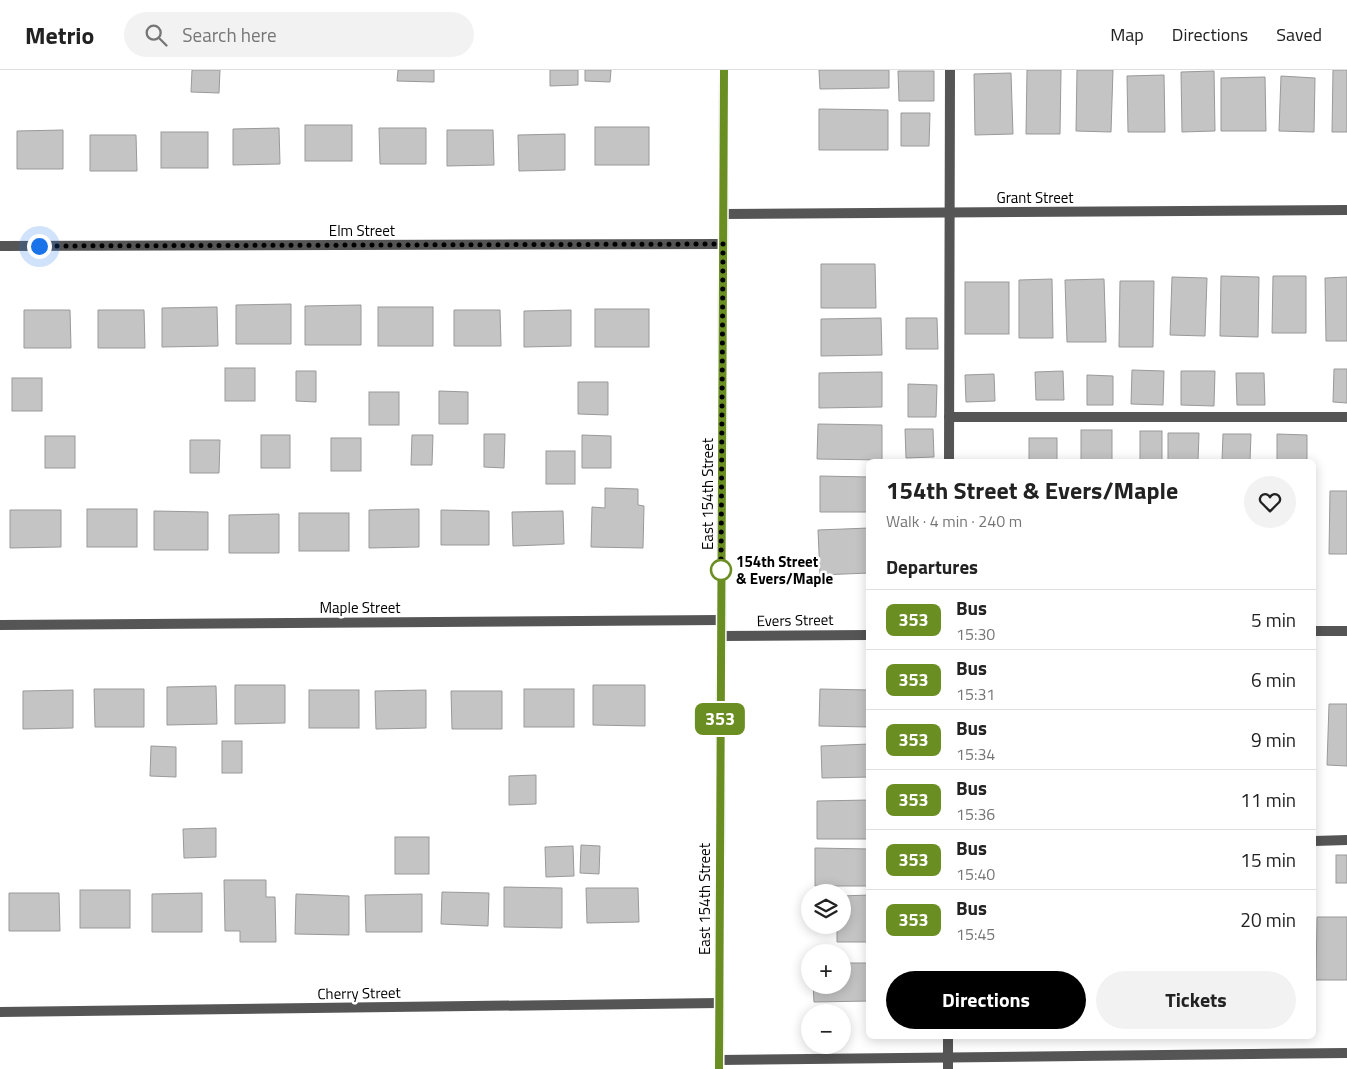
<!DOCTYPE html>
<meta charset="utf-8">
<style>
:root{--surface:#fff;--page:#f2f2f2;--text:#222;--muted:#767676;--line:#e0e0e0;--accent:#000}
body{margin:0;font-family:"Titillium Web",sans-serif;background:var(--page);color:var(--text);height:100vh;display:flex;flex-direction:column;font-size:19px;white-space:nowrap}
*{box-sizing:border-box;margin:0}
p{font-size:16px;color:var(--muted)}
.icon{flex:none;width:28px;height:28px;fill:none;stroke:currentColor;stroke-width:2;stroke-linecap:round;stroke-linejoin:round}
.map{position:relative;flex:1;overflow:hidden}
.drawer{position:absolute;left:866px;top:389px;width:450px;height:580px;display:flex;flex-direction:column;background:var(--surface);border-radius:8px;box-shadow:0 2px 12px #0003}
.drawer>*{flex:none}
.badge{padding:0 10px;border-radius:8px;font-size:18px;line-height:32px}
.buttons{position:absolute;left:801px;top:814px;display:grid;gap:10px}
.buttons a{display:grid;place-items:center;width:50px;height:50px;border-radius:50%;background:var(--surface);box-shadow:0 2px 12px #0003;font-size:25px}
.you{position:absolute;width:25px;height:25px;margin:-12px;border:4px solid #fff;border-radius:50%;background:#1a73e8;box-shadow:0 0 0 8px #1a73e833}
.map>.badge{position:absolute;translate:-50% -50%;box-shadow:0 0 0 2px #fff}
h2{padding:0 20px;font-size:19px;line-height:45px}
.round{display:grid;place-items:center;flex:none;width:52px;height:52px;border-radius:26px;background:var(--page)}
.head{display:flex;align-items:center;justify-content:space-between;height:85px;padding:0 20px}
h1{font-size:24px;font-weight:700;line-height:38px}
.action{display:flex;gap:10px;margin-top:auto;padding:10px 20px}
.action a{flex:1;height:58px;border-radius:30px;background:var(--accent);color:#fff;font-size:20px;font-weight:700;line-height:58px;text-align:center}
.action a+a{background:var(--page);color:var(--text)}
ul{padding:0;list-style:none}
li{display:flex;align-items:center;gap:15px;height:60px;padding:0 20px;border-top:1px solid var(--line)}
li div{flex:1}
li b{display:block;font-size:19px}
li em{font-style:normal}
li .badge{min-width:55px;font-weight:700;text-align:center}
header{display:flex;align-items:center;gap:30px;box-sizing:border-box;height:70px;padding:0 25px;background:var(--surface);border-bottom:1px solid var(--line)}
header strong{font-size:24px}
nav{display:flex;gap:28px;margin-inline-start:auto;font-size:18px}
.search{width:350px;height:45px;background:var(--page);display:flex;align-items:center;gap:12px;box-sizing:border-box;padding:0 18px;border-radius:28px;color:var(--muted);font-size:19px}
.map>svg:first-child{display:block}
.building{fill:#c4c4c4;stroke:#999}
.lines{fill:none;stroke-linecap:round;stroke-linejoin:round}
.service{stroke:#555;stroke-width:10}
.minor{stroke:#555;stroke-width:10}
.tertiary{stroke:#555;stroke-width:10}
.line-casing{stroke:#fff;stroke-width:11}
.line{stroke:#6b8e23;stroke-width:8}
.walk{stroke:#000;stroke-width:5;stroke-dasharray:0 9}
.stop-dot{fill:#fff;stroke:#6b8e23;stroke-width:2.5}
.labels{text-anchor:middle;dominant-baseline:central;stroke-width:5;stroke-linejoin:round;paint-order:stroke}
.street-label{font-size:15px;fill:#000;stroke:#fff}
.stop-label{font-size:15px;font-weight:bold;fill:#000;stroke:#fff;text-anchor:start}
</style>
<header>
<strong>Metrio</strong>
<div class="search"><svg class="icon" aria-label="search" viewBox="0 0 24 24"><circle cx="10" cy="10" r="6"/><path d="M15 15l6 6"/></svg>Search here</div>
<nav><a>Map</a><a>Directions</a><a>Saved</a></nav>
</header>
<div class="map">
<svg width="1347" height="999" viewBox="0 0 1347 999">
<rect width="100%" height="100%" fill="#fff"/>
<g class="building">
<path d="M192 0H220L219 23 191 22Z"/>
<path d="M398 0H434V12L397 11Z"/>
<path d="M550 0H578V15L550 16Z"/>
<path d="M585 0H611L610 12 585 11Z"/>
<path d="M819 0H889V18L820 19Z"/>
<path d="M1027 0H1061L1060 64H1026Z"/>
<path d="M1077 0H1113L1111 62 1076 61Z"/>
<path d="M1333 0H1347V62H1332Z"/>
<path d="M898 1H934V31H899Z"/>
<path d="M1214 1 1215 61 1182 62 1181 2Z"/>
<path d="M1011 3 1013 64 975 65 974 4Z"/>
<path d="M1164 5 1165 62H1128L1127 6Z"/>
<path d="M1281 6 1315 8 1314 62 1279 61Z"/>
<path d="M1265 7 1266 61H1221V8Z"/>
<path d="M819 39 888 40V80H819Z"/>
<path d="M901 43H930L929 76H901Z"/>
<rect x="305" y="55" width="47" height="36"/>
<rect x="595" y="57" width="54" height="38"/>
<path d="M279 58 280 94 233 95V59Z"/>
<path d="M379 58H426V94H380Z"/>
<path d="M63 60V99H17V61Z"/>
<path d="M447 60H493L494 95 447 96Z"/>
<rect x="161" y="62" width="47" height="36"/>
<path d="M565 64V100L519 101 518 65Z"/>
<path d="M90 65H136L137 101H90Z"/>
<path d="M821 194H875L876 238H821Z"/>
<path d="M1221 206 1259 207 1258 267 1220 266Z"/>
<path d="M1273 206H1306V263H1272Z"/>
<path d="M1172 207 1207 208 1205 266 1170 265Z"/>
<path d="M1347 207V271H1326L1325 208Z"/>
<path d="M1052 209 1053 268H1019V210Z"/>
<path d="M1104 209 1106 272H1067L1065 210Z"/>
<path d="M1120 211H1154L1153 277H1119Z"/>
<rect x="965" y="212" width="44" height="52"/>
<path d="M291 234V274H236V235Z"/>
<path d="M361 235V275H305V236Z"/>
<path d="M217 237 218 276 162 277V238Z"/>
<rect x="378" y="237" width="55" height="39"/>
<rect x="595" y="239" width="54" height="38"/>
<path d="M24 240H70L71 278H24Z"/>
<path d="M98 240H144L145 278H98Z"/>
<path d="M454 240H500L501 276H454Z"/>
<path d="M571 240V276L524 277V241Z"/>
<path d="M881 248 882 285 821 286V249Z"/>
<path d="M906 248H937L938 279H906Z"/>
<rect x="225" y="298" width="30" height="33"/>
<path d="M1334 299H1347V333L1333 332Z"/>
<path d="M1132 300 1164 301 1163 335 1131 334Z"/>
<path d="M296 301H316V332L296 331Z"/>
<path d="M1063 301 1064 330H1036L1035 302Z"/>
<path d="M1181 301H1215L1214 336 1181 335Z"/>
<path d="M882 302V337L819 338V303Z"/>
<path d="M1236 303H1264L1265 335H1237Z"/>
<path d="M994 304 995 331 966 332 965 305Z"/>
<path d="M1087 305 1113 306V335H1087Z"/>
<rect x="12" y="308" width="30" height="33"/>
<path d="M578 312H608V345L578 344Z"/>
<path d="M908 314 937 315 936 347H908Z"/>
<path d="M439 321 468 322V354H439Z"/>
<rect x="369" y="322" width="30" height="33"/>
<path d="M818 354 882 355V390L817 389Z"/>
<path d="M905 359H933L934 387 906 388Z"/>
<rect x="1081" y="360" width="31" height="31"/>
<rect x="1140" y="361" width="22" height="30"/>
<path d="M1168 363H1199L1198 391H1168Z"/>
<path d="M484 364H505L504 398 484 397Z"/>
<path d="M1223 364H1251L1250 391H1222Z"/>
<path d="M1277 364 1307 365V391H1277Z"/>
<rect x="261" y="365" width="29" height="33"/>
<path d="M412 365H433L432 395H411Z"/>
<path d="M582 365 611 366V398H582Z"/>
<rect x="45" y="366" width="30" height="32"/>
<rect x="331" y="368" width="30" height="33"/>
<rect x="1029" y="368" width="28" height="23"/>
<path d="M190 370H220L219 403H190Z"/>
<rect x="546" y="381" width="29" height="33"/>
<path d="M820 406 869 407 868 442H820Z"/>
<path d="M605 418 638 419V435L644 436 643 478 591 477 592 437 605 438Z"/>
<path d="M1330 421H1347V484H1329Z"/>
<rect x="87" y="439" width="50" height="38"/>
<path d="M419 439V477L369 478V440Z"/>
<path d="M10 440H61V477L10 478Z"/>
<path d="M441 440 489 441V475H441Z"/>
<path d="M154 441 208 442V480H154Z"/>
<path d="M563 441 564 474 513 476 512 442Z"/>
<rect x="299" y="443" width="50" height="38"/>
<path d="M279 444V483H229V445Z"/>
<path d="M869 458V503L820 505 818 460Z"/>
<path d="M235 615H285V653L235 654Z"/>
<path d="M593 615H645V656L593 655Z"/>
<path d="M216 616 217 654 167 655V617Z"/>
<path d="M94 619H144V657H95Z"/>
<rect x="524" y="619" width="50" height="38"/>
<path d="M820 619 869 620V657L819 656Z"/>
<path d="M73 620V658L23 659V621Z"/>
<rect x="309" y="620" width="50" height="38"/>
<path d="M426 620V658L376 659 375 621Z"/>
<path d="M451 621H502V659H452Z"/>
<path d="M1329 634H1347V696L1327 695Z"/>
<rect x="222" y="671" width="20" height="32"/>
<path d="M869 674V707L822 708 821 676Z"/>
<path d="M151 676 176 677V707L150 706Z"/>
<path d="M536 705V734L509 735V706Z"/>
<path d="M869 730V769H817V731Z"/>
<path d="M216 758V787L184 788 183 759Z"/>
<rect x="395" y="767" width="34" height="37"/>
<path d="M581 775 600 776 599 804 580 803Z"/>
<path d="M573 776 574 806 546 807 545 777Z"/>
<path d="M815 778 869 779V816H815Z"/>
<rect x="1336" y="785" width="11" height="28"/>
<path d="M224 810H266V827H275L276 872H240V861H225Z"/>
<path d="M504 817 562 818V858L504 857Z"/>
<path d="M586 818H638L639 852 587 853Z"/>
<rect x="80" y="820" width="50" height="38"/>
<path d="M442 822 489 823 488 856 441 854Z"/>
<path d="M9 823H59L60 861H9Z"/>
<path d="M202 823V862H152V824Z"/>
<path d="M296 824 349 826V865L295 864Z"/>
<path d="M422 824V862H366L365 825Z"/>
<path d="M869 825V872H837V855H842V826Z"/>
<path d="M1317 847H1347V910H1316Z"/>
<path d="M842 893H869V931L814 932 813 915H842Z"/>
</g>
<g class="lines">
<g class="service">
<path d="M949 347H1347"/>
<path d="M949 391 950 0"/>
<path d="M1314 771 1347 770"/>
<path d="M948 999V966"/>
</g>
<g class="minor">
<path d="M723 144 1347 140"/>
<path d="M0 176 723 174"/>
<path d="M0 555 721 550"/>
<path d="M1314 561H1347"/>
<path d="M721 566 869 565"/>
<path d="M0 942 719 933"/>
<path d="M719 990 1347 983"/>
</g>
<path class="tertiary" d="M719 999 724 0"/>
</g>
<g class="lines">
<g class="line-casing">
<path id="line" d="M719 999 724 0"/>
</g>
<use href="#line" class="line"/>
<path class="walk" d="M39 176 723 174 721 500"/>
</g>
<circle class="stop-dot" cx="721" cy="500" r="10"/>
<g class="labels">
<g class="street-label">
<text x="1035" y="127">Grant Street</text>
<text x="362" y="160">Elm Street</text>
<text transform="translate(707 424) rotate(-90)">East 154th Street</text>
<text x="360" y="537">Maple Street</text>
<text transform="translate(795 550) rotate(-1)">Evers Street</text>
<text transform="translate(704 829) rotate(-90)">East 154th Street</text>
<text transform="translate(359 923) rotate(-1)">Cherry Street</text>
</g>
<g class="stop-label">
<text x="736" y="491">154th Street<tspan x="736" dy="17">&amp; Evers/Maple</tspan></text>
</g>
</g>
</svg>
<div class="buttons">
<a><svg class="icon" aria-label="layers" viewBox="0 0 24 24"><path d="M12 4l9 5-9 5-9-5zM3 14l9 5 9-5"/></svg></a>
<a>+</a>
<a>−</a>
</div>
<div class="you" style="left:39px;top:176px"></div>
<b class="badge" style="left:720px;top:649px;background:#6b8e23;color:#fff">353</b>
<section class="drawer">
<div class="head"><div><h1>154th Street &amp; Evers/Maple</h1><p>Walk · 4 min · 240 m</p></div><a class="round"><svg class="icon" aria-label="heart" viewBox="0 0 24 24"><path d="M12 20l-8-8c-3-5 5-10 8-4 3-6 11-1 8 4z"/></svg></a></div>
<h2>Departures</h2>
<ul>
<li><span class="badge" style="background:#6b8e23;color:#fff">353</span><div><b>Bus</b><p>15:30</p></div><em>5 min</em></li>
<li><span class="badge" style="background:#6b8e23;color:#fff">353</span><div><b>Bus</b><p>15:31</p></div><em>6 min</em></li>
<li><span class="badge" style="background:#6b8e23;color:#fff">353</span><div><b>Bus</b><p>15:34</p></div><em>9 min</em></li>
<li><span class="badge" style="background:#6b8e23;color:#fff">353</span><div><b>Bus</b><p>15:36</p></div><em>11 min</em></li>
<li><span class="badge" style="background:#6b8e23;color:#fff">353</span><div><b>Bus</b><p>15:40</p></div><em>15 min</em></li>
<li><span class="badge" style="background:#6b8e23;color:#fff">353</span><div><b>Bus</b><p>15:45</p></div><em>20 min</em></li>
</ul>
<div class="action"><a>Directions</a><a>Tickets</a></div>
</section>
</div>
